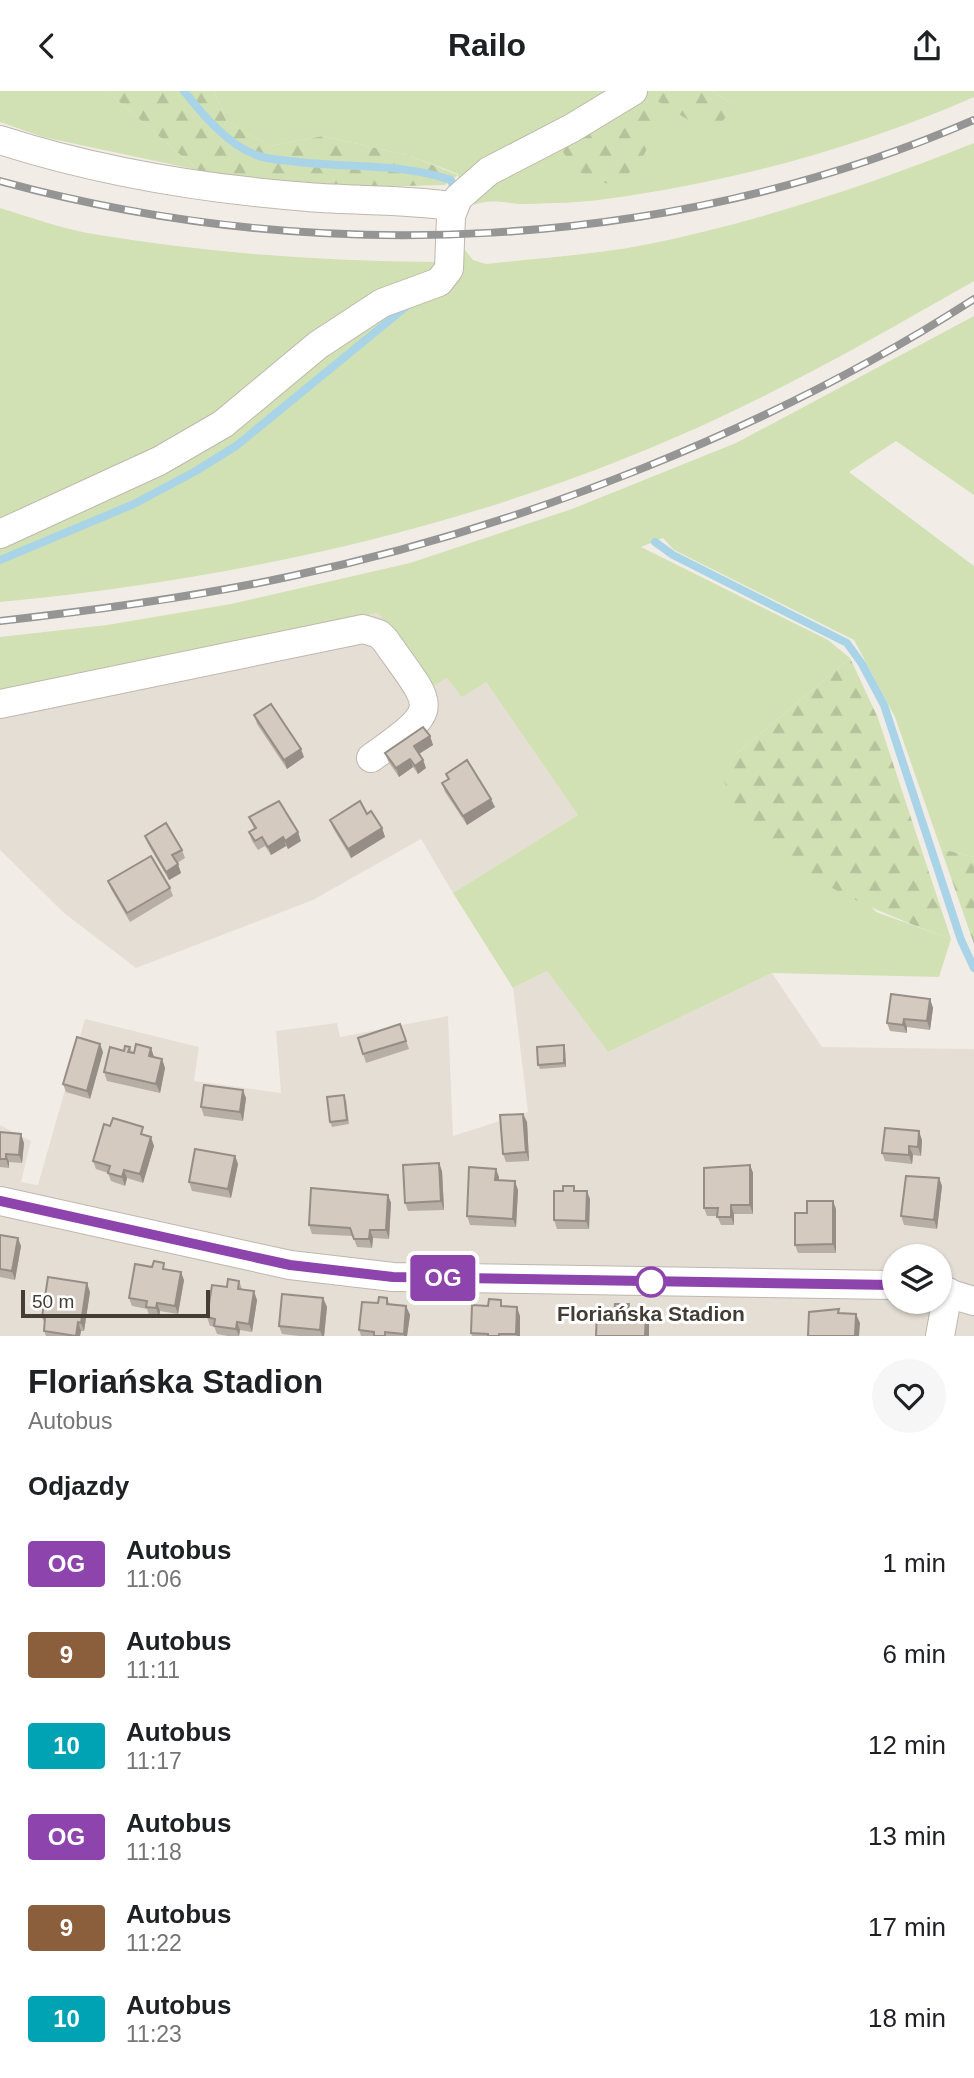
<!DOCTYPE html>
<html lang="pl">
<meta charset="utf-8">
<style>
:root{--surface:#fff;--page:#f6f6f6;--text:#202124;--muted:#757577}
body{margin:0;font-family:Arial,sans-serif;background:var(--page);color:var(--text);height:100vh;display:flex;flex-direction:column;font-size:26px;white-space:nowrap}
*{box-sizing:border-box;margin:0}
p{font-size:23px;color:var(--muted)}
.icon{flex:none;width:38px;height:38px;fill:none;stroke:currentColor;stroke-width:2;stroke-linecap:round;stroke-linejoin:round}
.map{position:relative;height:1245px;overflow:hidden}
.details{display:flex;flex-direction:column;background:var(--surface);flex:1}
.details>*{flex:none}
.badge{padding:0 14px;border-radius:5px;font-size:24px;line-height:46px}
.fabs{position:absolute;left:882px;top:1153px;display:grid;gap:14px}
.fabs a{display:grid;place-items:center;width:70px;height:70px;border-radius:50%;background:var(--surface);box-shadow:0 2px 5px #0004;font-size:35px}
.scale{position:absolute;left:21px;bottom:18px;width:189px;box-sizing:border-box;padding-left:7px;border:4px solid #433d36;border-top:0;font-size:19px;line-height:24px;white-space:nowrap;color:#433d36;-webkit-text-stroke:5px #fff;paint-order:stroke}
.map>.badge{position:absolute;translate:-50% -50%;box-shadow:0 0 0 4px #fff}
h2{padding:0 28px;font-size:26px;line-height:63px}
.round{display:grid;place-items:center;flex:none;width:74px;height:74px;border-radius:37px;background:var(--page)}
.headline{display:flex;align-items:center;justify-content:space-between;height:119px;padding:0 28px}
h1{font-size:33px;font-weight:700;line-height:52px}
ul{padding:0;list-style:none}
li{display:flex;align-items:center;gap:21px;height:91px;padding:0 28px}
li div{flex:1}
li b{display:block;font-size:26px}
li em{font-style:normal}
li .badge{min-width:77px;font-weight:700;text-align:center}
header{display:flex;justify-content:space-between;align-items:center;height:91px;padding:0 28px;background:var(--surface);font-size:32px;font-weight:700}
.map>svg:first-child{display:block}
.residential{fill:#e5ded5;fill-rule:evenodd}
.green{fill:#d1e1b3}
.forest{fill:url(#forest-firs)}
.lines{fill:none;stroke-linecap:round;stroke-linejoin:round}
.stream{stroke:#a9d4e8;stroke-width:8}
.minor-casing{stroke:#bfb7ad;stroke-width:30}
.minor{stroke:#fff;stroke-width:28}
.rail-casing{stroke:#959595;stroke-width:8}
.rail{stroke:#fff;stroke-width:5;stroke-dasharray:16;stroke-linecap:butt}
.wall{fill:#b7aea5}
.shaded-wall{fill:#958d86}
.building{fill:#d5cac0;stroke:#958d86;stroke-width:2}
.line-casing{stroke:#fff;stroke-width:16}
.line{stroke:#8e44ad;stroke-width:10}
.stop-dot{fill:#fff;stroke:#8e44ad;stroke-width:3.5}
.labels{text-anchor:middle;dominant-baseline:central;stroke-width:6;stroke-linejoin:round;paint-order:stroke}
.stop-label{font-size:21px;font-weight:bold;fill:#433d36;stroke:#fff}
</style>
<header><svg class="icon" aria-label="back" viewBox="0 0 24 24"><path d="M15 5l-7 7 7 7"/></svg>Railo<svg class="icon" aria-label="share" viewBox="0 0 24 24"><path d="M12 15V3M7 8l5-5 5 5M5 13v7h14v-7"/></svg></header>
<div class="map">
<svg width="974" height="1245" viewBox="0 0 974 1245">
<defs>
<pattern id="forest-firs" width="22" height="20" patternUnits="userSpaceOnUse" patternTransform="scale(1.75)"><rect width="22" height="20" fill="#d1e1b3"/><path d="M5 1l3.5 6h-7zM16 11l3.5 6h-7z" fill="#b5c29b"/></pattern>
</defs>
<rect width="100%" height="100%" fill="#f1ede6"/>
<g class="residential">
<path d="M378 522 431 597 447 587 486 591 578 724 453 802 421 748 313 809 136 877 64 822 0 759V599Z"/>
<path d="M547 880 608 961 772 882 822 956 974 958V1245H0V1034L31 1050 21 1091 38 1094 85 928 199 956 194 990 281 1002 276 940 337 932 340 946 448 925 453 1045 528 1021 513 897ZM894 1166H940V1211H894Z"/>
</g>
<g class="green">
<path d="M0 0H107L198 79 43 46 0 31Z"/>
<path d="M214 0H623L459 95 458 83 410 65 323 45 270 55 227 31Z"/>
<path d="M712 0H974V6C858 57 731 91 606 108 580 112 552 112 526 113 508 113 491 107 474 114L480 99 654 7 734 14Z"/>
<path d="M974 52V190C893 236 812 283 727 323 499 431 250 487 0 511V450L305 276 459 174 465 159 473 169 486 173C538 167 593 164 644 154 757 131 867 95 974 52Z"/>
<path d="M0 117C30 126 62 138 93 143 206 162 321 170 435 171L441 166 442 176 227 321 0 436Z"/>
<path d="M974 225V404L896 350 849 381 974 475V766L941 758 895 626 854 549 674 459 663 447 641 456 828 549 850 567 735 664 876 821 951 848 939 886 772 882 608 961 547 880 513 897 453 802 578 724 486 591 462 606 447 587 431 597 378 522 0 599V546L107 534 231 513 410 472 572 418 736 352Z"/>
</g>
<g class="forest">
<path d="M107 0H214L227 31 270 55 323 45 410 65 458 84 445 94 366 96 282 92 198 79Z"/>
<path d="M642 0H712L734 14 713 44 654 8C654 50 650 65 617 93 586 93 573 77 557 52Z"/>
<path d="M850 567 878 627 951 848C885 824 768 778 733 714 729 707 727 697 724 689L735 664Z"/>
<path d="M941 758 974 766V853Z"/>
</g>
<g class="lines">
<g class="stream">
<path d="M184 0C202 23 227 53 256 64 268 69 285 69 298 71 350 77 402 72 451 89L454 98"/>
<path d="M655 451 673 464 847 552 862 573 884 614 961 849 974 877"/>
<path d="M0 469 134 413 194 381 236 355 407 215"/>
</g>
<g class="minor-casing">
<g id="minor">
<path d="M0 49C100 81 204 98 308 106 355 110 404 108 451 115"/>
<path d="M0 443 159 370 223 333 318 254 382 212 439 191 449 178 451 125 458 107 489 80 572 37 633 0"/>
<path d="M0 613 363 538 379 543 385 549C434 619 444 615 371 667"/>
<path d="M0 1110 290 1174 393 1186 894 1194"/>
<path d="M940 1200 974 1210"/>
<path d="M940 1245 948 1201"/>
</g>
</g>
<use href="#minor" class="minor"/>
<g class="rail-casing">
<g id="rail">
<path d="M0 90C319 177 669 161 974 29"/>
<path d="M0 530C98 519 196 506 292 485 523 436 776 336 974 208"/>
</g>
</g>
<use href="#rail" class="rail"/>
</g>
<g class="wall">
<path d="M254 624 304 666 287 678 257 633Z"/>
<path d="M430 645 433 654 419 663 423 669 426 677 418 683 413 676 399 686 388 670 385 662Z"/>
<path d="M446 683 495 716 467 734 445 701 442 692 448 688Z"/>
<path d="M367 723 382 737 385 746 351 767 333 737 330 729Z"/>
<path d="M249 726 301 750 288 758 286 755 271 764 265 755 258 759 252 750 249 741 254 738Z"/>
<path d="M145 745 182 759 185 767 177 772 181 782 169 789 148 753Z"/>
<path d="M108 790 170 797 173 805 130 831 111 798Z"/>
<path d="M930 908 933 917 930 939 907 936V942L890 940 887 932Z"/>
<path d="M400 933 409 958 366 972 358 947Z"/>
<path d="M564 954 565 958 566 976 540 978 538 974Z"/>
<path d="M130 956 132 961 134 962 151 957 154 966 162 968 165 977 160 1002 107 990 104 981 124 960Z"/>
<path d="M103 961 90 1008 66 1001 63 993Z"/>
<path d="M246 1007 243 1030 204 1025 201 1016Z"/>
<path d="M346 1008 349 1033 332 1036 330 1031Z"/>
<path d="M523 1023 527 1031 529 1070 506 1071 503 1063Z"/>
<path d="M0 1041 24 1052 22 1072 9 1071V1077L0 1076Z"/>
<path d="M146 1044 154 1055 143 1092 127 1087 125 1095 111 1090 108 1082 96 1078 93 1070Z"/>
<path d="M922 1049 921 1065 913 1064 912 1073 885 1070 882 1062Z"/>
<path d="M235 1065 238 1073 231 1107 192 1100 189 1091Z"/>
<path d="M750 1074 753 1082V1123H734V1134H721L717 1125H707L704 1117Z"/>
<path d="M442 1080 444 1119 408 1120 405 1112Z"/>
<path d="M499 1086V1089L518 1099 516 1136 470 1134 467 1125Z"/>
<path d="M939 1087 942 1095 937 1138 904 1134 901 1125Z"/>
<path d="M575 1100 590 1108 589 1138H557L554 1129Z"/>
<path d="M388 1104 391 1112 389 1148 373 1147 372 1157 357 1156 353 1145 312 1143 309 1134Z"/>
<path d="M836 1118V1162H798L795 1154Z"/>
<path d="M0 1144 21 1155 15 1189 0 1186Z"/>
<path d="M166 1179 184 1189 178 1223 160 1220 159 1226 149 1224 147 1218 132 1215 129 1207Z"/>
<path d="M239 1190 242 1198 257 1209 252 1241 240 1239 239 1245H228L217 1243 214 1235H210L207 1226 227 1196Z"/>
<path d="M90 1201 84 1240H81L80 1245H46L44 1240 45 1233 42 1226Z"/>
<path d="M323 1207 327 1216 324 1245H300L282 1243 279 1235Z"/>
<path d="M387 1207 390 1214 406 1215 410 1224 407 1245H361L359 1239 378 1212Z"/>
<path d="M504 1216 520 1225V1245H472L471 1242Z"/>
</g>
<g class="shaded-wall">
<path d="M430 645 433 654 417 664 414 655Z"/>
<path d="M301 658 304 666 287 678 284 669Z"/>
<path d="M410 668 413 676 399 686 396 677Z"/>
<path d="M423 669 426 677 418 683 415 675Z"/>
<path d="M491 708 495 716 467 734 463 725Z"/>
<path d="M382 737 385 746 351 767 348 758Z"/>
<path d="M298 741 301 750 288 758 285 750Z"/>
<path d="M283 746 286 755 271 764 268 756Z"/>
<path d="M178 773 181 782 169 789 166 781Z"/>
<path d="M930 908 933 917 930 939 927 930Z"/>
<path d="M904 928 907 936V942L903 934Z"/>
<path d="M100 953 103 961 90 1008 87 1000Z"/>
<path d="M564 954 565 958 566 976 564 972Z"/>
<path d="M151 957 154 966 152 974 149 965Z"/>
<path d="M162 968 165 977 160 1002 156 993Z"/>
<path d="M243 999 246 1007 243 1030 240 1021Z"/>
<path d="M523 1023 527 1031 529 1070 526 1061Z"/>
<path d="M919 1040 922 1049 921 1065 918 1056Z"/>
<path d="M21 1043 24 1052 22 1072 19 1064Z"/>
<path d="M151 1046 154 1055 143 1092 140 1083Z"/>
<path d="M909 1055 913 1064 912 1073 909 1064Z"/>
<path d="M6 1063 9 1071V1077L6 1068Z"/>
<path d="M235 1065 238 1073 231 1107 228 1098Z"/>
<path d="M439 1072 442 1080 444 1119 441 1110Z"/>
<path d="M750 1074 753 1082V1123L750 1114Z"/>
<path d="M496 1078 499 1086 498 1097 495 1089Z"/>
<path d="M124 1079 127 1087 125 1095 122 1086Z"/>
<path d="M939 1087 942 1095 937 1138 934 1129Z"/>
<path d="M515 1090 518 1099 516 1136 513 1128Z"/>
<path d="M587 1100 590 1108 589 1138 586 1130Z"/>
<path d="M388 1104 391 1112 389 1148 386 1139Z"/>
<path d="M833 1110 836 1118V1162L833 1153Z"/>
<path d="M731 1114 734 1123V1134L731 1126Z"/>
<path d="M370 1139 373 1147 372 1157 369 1148Z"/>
<path d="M18 1147 21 1155 15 1189 12 1180Z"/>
<path d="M181 1181 184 1189 178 1223 175 1215Z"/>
<path d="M87 1192 90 1201 84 1240 81 1232Z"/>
<path d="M254 1200 257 1209 252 1241 249 1233Z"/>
<path d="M323 1207 327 1216 324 1245H322L320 1239Z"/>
<path d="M157 1212 160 1220 159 1226 156 1217Z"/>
<path d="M406 1215 410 1224 407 1245H404Z"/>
<path d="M517 1216 520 1225V1245H517L516 1243Z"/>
<path d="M646 1222 649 1230V1245H645Z"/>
<path d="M856 1223 860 1232 859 1245H855Z"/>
<path d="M78 1231 81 1240 80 1245H76Z"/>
<path d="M237 1231 240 1239 239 1245 236 1238Z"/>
</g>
<g class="building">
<path d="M271 613 301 658 284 669 254 624Z"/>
<path d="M423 636 430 645 414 655 423 669 415 675 410 668 396 677 385 662Z"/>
<path d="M467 669 491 708 463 725 442 692 449 688 446 683Z"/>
<path d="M279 710 298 741 285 750 283 746 268 756 262 746 255 750 249 741 256 737 249 726Z"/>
<path d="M360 710 367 723 371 720 382 737 348 758 330 729Z"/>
<path d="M166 732 182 759 172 764 178 773 166 781 145 745Z"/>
<path d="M151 765 170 797 127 822 108 790Z"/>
<path d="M891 903 930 908 927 930 904 928 903 934 887 932Z"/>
<path d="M400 933 406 950 363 963 358 947Z"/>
<path d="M77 946 100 953 87 1000 63 993Z"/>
<path d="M136 953 151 957 149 965 162 968 156 993 104 981 110 956 124 960 125 955 130 956 128 961 134 962Z"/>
<path d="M564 954V972L538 974 537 956Z"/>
<path d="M204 994 243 999 240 1021 201 1016Z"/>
<path d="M344 1004 347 1029 330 1031 327 1006Z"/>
<path d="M523 1023 526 1061 503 1063 500 1024Z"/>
<path d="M113 1027 143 1036 141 1043 151 1046 140 1083 124 1079 122 1086 108 1082 110 1075 93 1070 104 1033 110 1035Z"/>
<path d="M885 1037 919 1040 918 1056 909 1055V1064L882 1062Z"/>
<path d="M0 1041 21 1043 19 1064 6 1063V1068H0Z"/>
<path d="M195 1058 235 1065 228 1098 189 1091Z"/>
<path d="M439 1072 441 1110 405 1112 403 1074Z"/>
<path d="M750 1074V1114H731V1126H717L718 1117H704V1077Z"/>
<path d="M469 1076 496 1078 495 1089 515 1090 513 1128 467 1125Z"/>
<path d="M906 1085 939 1087 934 1129 901 1125Z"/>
<path d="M563 1095H574V1100H587L586 1130 554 1129V1100H563Z"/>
<path d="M311 1097 388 1104 386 1139H370L369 1148H354L350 1137 309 1134Z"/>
<path d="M807 1110H833V1153L795 1154V1122H807Z"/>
<path d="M0 1144 18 1147 12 1180 0 1178Z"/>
<path d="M154 1170 164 1172 163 1178 181 1181 175 1215 157 1212 156 1217 146 1216 147 1210 129 1207 135 1173 152 1176Z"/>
<path d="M48 1186 87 1192 81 1232 78 1231 76 1245 44 1240 45 1227 42 1226Z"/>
<path d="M228 1188 239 1190 238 1198 254 1200 249 1233 237 1231 236 1238 214 1235 215 1228 207 1226 212 1194 227 1196Z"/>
<path d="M282 1203 323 1207 320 1239 279 1235Z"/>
<path d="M379 1206 387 1207V1213L406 1215 404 1243 385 1241V1245H374V1241L359 1239 362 1211 378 1212Z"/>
<path d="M489 1208 501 1209V1215L517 1216 516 1243H499V1245H488V1243L471 1242 472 1214 488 1215Z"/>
<path d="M615 1213H629L628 1221 646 1222 645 1245H596L597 1221 614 1222Z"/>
<path d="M839 1218 838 1222 856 1223 855 1245H808L809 1221Z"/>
</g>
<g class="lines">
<g class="line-casing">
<path id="line" d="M0 1110 290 1174 393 1186 894 1194"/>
</g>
<use href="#line" class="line"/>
</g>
<circle class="stop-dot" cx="651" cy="1191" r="14"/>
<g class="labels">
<g class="stop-label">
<text x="651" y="1222">Floriańska Stadion</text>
</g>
</g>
</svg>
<div class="fabs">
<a><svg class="icon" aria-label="layers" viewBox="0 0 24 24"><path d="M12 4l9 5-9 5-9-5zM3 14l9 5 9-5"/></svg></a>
</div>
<div class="scale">50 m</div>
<b class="badge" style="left:443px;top:1187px;background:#8e44ad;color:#fff">OG</b>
</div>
<section class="details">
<div class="headline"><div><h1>Floriańska Stadion</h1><p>Autobus</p></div><a class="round"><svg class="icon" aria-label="heart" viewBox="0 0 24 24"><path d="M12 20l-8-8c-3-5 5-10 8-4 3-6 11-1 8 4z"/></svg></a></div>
<h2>Odjazdy</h2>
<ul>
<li><span class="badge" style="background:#8e44ad;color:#fff">OG</span><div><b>Autobus</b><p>11:06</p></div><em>1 min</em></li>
<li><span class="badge" style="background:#8b5e3c;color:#fff">9</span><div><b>Autobus</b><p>11:11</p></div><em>6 min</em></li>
<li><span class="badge" style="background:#00a3b4;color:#fff">10</span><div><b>Autobus</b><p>11:17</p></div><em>12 min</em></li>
<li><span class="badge" style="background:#8e44ad;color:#fff">OG</span><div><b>Autobus</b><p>11:18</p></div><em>13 min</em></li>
<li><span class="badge" style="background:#8b5e3c;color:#fff">9</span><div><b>Autobus</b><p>11:22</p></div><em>17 min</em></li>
<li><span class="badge" style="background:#00a3b4;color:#fff">10</span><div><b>Autobus</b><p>11:23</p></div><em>18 min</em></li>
</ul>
</section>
